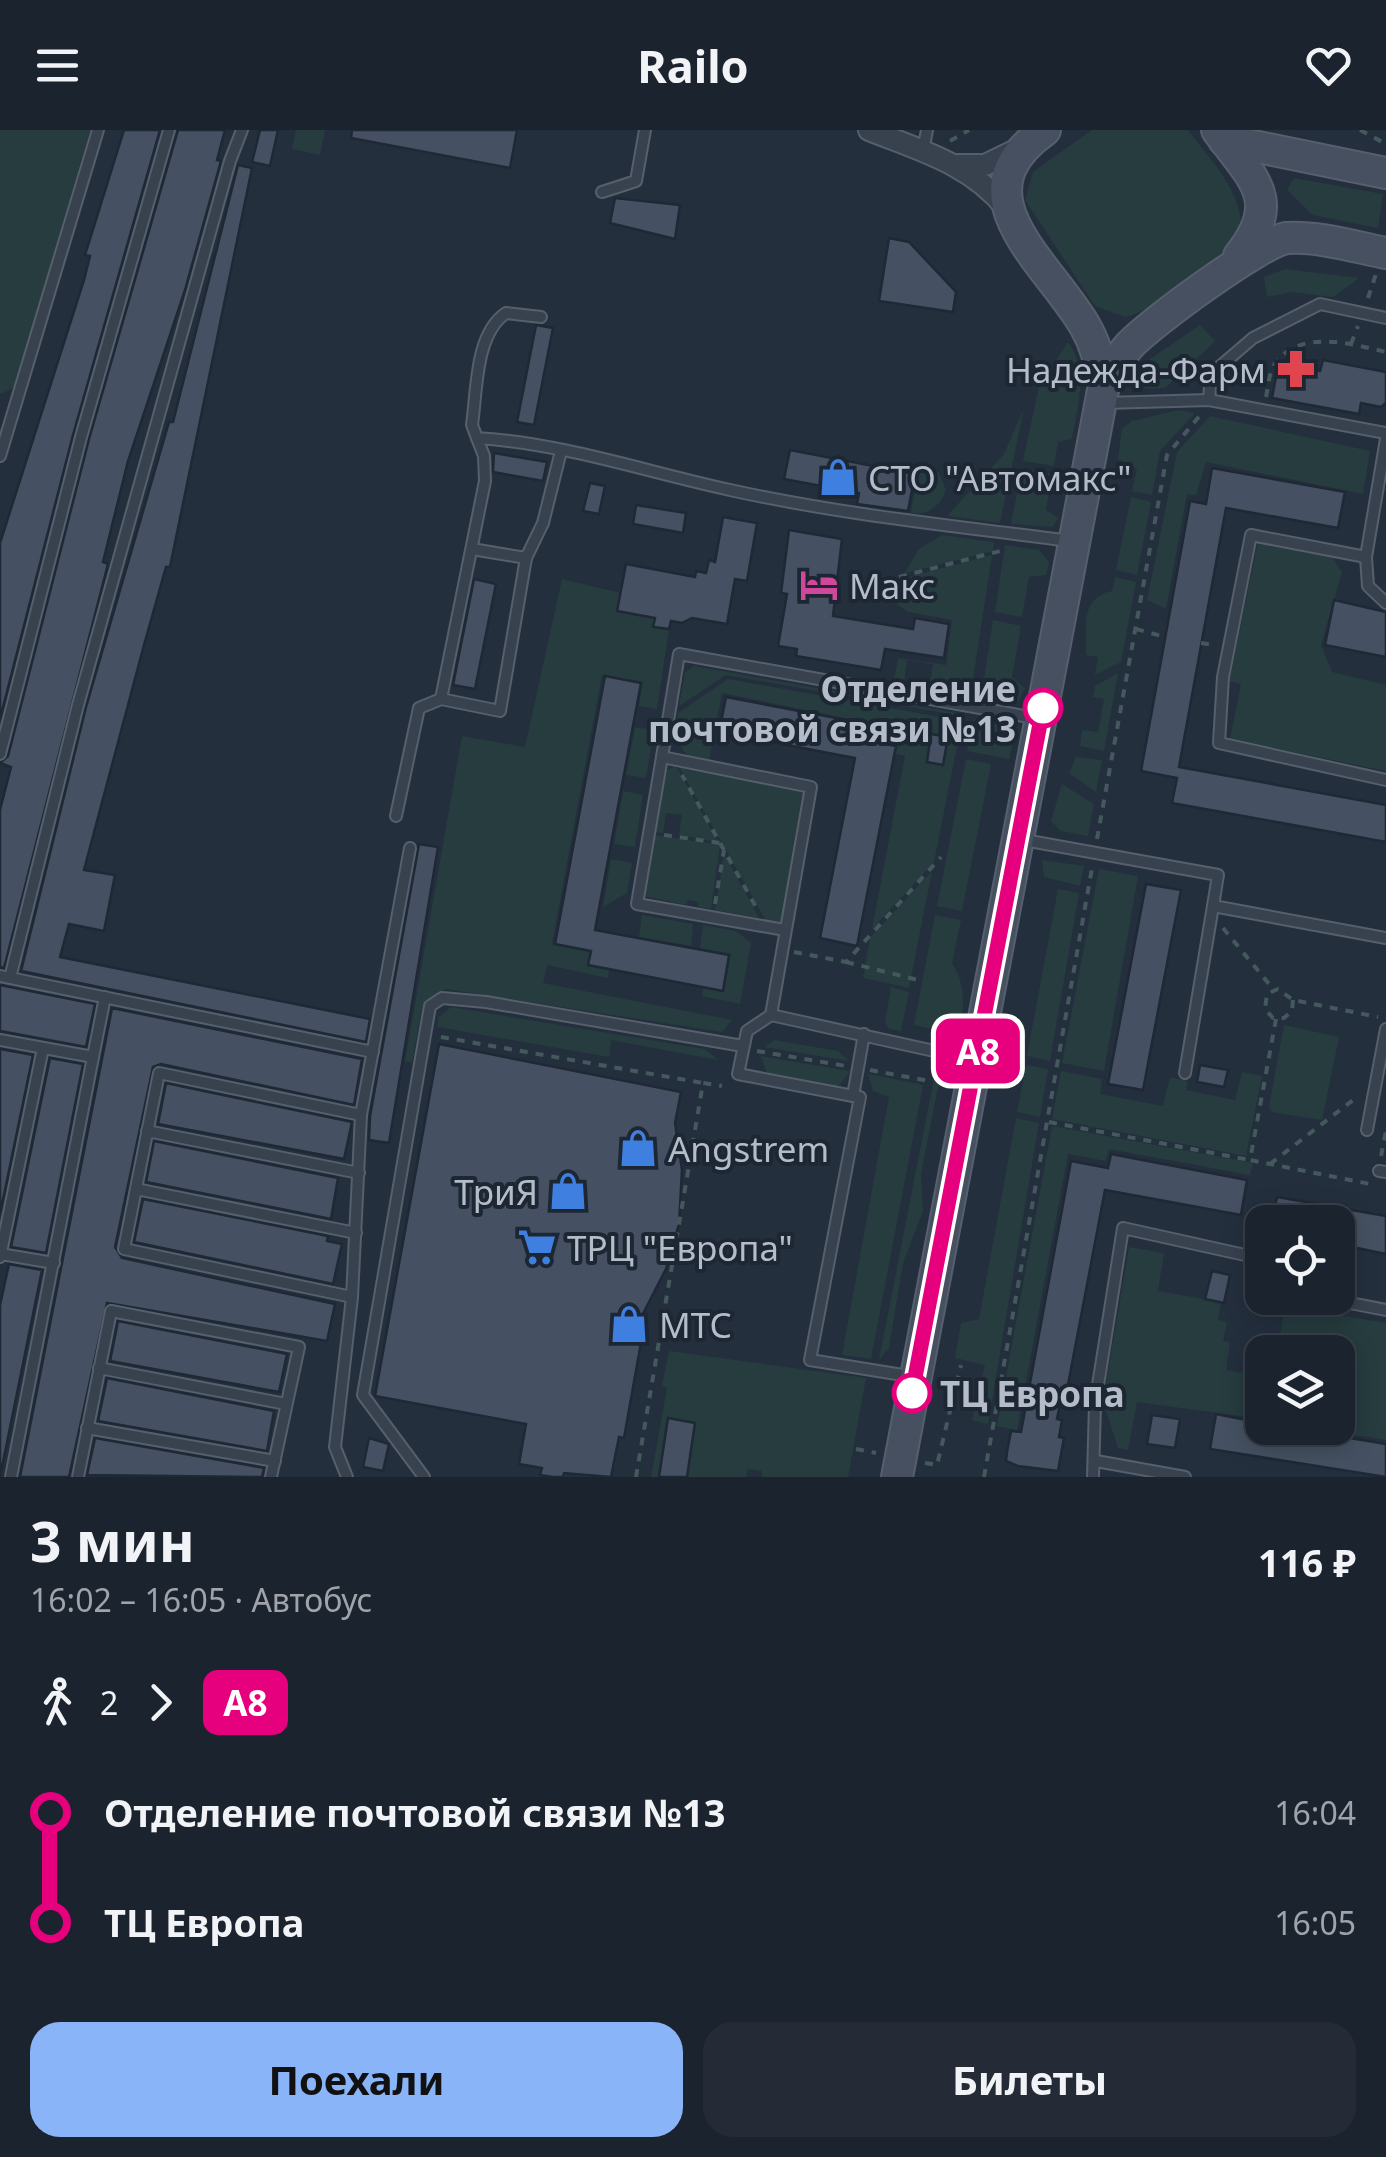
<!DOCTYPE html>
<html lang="ru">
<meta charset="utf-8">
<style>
:root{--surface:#1b232e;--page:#242b36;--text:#f1f3f6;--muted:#a0a4aa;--line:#39404a;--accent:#8ab4f8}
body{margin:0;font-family:"Noto Sans",sans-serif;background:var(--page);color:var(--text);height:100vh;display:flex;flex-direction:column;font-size:38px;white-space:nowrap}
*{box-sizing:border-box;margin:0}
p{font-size:32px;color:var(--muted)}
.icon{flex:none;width:55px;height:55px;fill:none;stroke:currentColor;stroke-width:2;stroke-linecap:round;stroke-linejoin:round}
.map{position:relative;height:1347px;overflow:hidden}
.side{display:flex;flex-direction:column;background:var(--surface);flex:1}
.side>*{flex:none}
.badge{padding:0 20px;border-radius:15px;font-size:35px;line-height:65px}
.buttons{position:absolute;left:1245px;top:1075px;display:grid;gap:20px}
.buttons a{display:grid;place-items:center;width:110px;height:110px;border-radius:20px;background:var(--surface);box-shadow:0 5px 25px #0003,0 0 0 2px var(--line);font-size:50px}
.map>.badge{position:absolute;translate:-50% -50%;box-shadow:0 0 0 5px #fff}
.legs{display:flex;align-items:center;gap:15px;height:110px;padding:0 30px;font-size:32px}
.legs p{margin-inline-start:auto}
.head{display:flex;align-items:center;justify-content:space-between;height:170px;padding:0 30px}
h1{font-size:55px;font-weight:700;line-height:75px}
.primary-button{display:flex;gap:20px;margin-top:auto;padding:20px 30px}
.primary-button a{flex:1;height:115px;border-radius:30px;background:var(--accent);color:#111;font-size:40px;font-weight:700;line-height:115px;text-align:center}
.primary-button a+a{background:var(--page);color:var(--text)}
ul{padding:0 30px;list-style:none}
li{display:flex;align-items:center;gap:35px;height:110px;font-size:38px}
li i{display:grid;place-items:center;width:15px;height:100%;margin:0 12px;background:currentColor}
li i::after{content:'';width:25px;height:25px;margin:-12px;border:8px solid;border-radius:50%;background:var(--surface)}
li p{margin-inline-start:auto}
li:first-child i{background:linear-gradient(#0000 50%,currentColor 0)}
li:last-child i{background:linear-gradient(currentColor 50%,#0000 0)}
header{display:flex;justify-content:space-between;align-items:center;height:130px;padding:0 30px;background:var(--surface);font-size:45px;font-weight:700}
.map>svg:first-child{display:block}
.green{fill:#263c3f}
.building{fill:#455162;stroke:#1f2835;stroke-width:2.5}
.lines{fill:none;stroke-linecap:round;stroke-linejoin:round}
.lane-casing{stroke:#565f6c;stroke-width:14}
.street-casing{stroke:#565f6c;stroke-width:24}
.secondary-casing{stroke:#565f6c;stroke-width:34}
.path{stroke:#44595c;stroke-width:4;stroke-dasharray:8 8;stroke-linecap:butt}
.lane{stroke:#38414e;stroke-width:10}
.street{stroke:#38414e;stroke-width:20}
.secondary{stroke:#465061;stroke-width:30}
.line-1-casing{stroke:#fff;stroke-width:22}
.line-1{stroke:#e6007e;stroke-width:15}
.stop-1-dot{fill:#fff;stroke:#e6007e;stroke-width:5}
.labels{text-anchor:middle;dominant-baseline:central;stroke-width:8;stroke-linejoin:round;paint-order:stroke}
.poi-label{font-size:35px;fill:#b4bcc9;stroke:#1d2633;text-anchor:start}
.stop-label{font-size:35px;font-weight:bold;fill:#b4bcc9;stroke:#1d2633;text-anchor:end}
</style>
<header><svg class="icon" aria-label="menu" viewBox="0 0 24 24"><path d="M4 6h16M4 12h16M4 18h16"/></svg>Railo<svg class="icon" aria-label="heart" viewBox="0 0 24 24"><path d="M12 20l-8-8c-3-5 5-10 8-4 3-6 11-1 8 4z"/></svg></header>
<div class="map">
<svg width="1386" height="1347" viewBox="0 0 1386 1347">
<rect width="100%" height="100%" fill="#242f3e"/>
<g class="green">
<path d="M0 0H90L14 258 0 264Z"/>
<path d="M296 0H325L320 25 292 19Z"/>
<path d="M1092 0H1188C1212 32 1243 62 1242 104 1217 130 1161 179 1125 187L1095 176 1025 70 1033 42Z"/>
<path d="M1294 48 1383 64 1378 98 1313 85 1287 60Z"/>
<path d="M1285 139 1359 148 1333 167 1292 162 1267 167 1264 147Z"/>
<path d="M1200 195 1215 211 1209 217 1165 258 1146 259 1141 255 1140 236Z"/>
<path d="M1068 212C1089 241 1078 275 1072 309L1058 312 1054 336 1023 331 1039 256Z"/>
<path d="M1024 278 1000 393 947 386 1004 324Z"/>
<path d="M1178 280 1195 283 1160 321 1152 365 1132 361 1137 339 1118 329 1122 299 1132 291Z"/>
<path d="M1210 286 1370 321 1363 364 1206 332 1196 365 1187 364 1166 479 1147 470 1177 322Z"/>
<path d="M919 334 939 343 946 360C941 375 928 386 911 383Z"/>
<path d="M1022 338 1052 344 1046 380 1058 388 1053 397 1011 394Z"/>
<path d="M1131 367 1151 372 1137 445 1116 440Z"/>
<path d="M942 405 994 412 993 421 905 443 919 419Z"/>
<path d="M1258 412 1332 427 1342 442 1321 515 1332 542 1386 555V641L1230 609 1241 554 1229 551Z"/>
<path d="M1005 415 1039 420 1049 432 1046 445 1029 447 1022 487 995 482Z"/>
<path d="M992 425 970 569 950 566V557L930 554 933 534 907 530 904 552 894 551 898 528 946 535 952 490 908 482 897 474 902 449Z"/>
<path d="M1115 447 1136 452 1121 532 1095 545 1098 527 1086 525C1087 497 1079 468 1112 461Z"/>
<path d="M562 449 621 463 655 488 654 497 669 499 657 579 639 576 643 552 602 545 552 814 590 822 588 836 609 840 608 848 547 835 543 853 732 890 722 902 445 859 422 877 412 933 405 931 462 606 525 617Z"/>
<path d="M993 490 1021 496 1012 547 1025 558 1018 572 981 569Z"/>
<path d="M694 536 963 584 962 586 726 545 679 576 685 542Z"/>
<path d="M1118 543 1104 621 1080 616 1082 600 1098 602 1104 569 1093 567 1095 556Z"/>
<path d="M728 549 962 591 934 732 872 799 905 626 896 624 897 613 862 605 864 592 722 563 709 631 688 627 673 606 678 583Z"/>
<path d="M973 589 1010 597 1014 605 1009 629 967 621Z"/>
<path d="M635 597 654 600 646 648 626 645Z"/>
<path d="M1076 627 1102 630 1096 662 1069 643Z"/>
<path d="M966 629 991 634 962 781 937 776Z"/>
<path d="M676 636 718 712 679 705 682 685 666 683 663 703 655 702 667 640Z"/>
<path d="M679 637 805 660 782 792 765 789Z"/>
<path d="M1062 654 1094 674 1088 706 1061 701 1051 691Z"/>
<path d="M623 661 643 665 635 717 614 714Z"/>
<path d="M655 705 720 715 711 779 698 777V772L688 770 686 775 645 766Z"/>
<path d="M724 724 759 788 715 780Z"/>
<path d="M611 729 632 733 627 763 603 777Z"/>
<path d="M1042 730 1084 736 1080 756 1044 747Z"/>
<path d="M1099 739 1138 746 1104 941 1062 933Z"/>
<path d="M932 741 909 858 863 848 870 808Z"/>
<path d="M1058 759 1079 763 1050 931 1027 926Z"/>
<path d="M642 785 693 794 691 816 639 807Z"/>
<path d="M935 785 961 790 952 833C965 851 966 882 958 903L949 908 946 902 914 895Z"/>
<path d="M703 795 736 801 751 813 740 874 702 866 703 858 724 861 731 824 700 818Z"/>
<path d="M891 857 909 862 901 901 889 899 885 892Z"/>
<path d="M451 877 705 919 718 930 611 910 609 927 438 897V888Z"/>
<path d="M1284 895 1339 907 1322 990 1272 982 1269 977Z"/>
<path d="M775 910 838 921 849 931 764 917Z"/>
<path d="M761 926 849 941V943L837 958 767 945Z"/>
<path d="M1026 935 1048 939 1040 987 1017 982Z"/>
<path d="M1061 941 1102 949 1100 964 1163 976 1170 947 1188 951 1186 960 1235 970 1242 942 1262 946 1246 1026 1052 989Z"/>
<path d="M935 943 939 952 921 1044 923 1081 903 1133 889 1218 879 1230Z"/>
<path d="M868 944 923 955 871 1229 842 1225 889 967 873 961Z"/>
<path d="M1016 988 1039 993 988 1294 972 1290 985 1235 955 1228 961 1193 979 1189Z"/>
<path d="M1052 996 1253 1033 1250 1045 1109 1019 1106 1031 1068 1024 1017 1300 997 1296Z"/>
<path d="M1129 1117 1164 1123 1158 1161 1221 1172 1218 1190 1227 1192 1223 1211 1230 1212 1226 1240 1262 1246V1289L1137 1272 1128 1320 1118 1318 1103 1271Z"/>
<path d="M1285 1176 1386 1193V1310L1314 1298H1338V1222H1277Z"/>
<path d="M669 1221 866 1248 848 1347H762V1341L748 1339 746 1347H687L695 1293 669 1289 659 1347H651L667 1258 662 1256Z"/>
</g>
<g class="building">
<path d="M124 0H160L73 305 0 589V413L84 150 90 126 85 125Z"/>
<path d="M178 0H225L217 30 221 31 185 160 128 331 103 432 108 434 4 838 0 837V680L11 637 0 633 8 626 89 309Z"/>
<path d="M260 0H278L270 36 252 32Z"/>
<path d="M352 0H517L510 38 351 8Z"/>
<path d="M238 35 252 38 170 437H166L144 515 84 740 115 745 104 801 69 794 60 827 370 889 366 912 21 841 86 577 169 292H173Z"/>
<path d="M615 68 680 75 675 109 610 93Z"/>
<path d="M889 108 909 112 956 162 953 182 879 171Z"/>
<path d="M536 195 553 198 534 295 517 292Z"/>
<path d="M1323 230 1386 242V273L1381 277 1361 273 1359 284 1272 268 1277 241 1289 243 1290 235 1320 241Z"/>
<path d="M790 320 915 344 908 381 857 374 859 363 784 349Z"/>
<path d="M494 323 547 332 543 351 493 342Z"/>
<path d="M1212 338 1345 362 1338 398 1226 378 1179 637 1386 675V712L1172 673 1177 648 1141 641 1190 371 1206 374Z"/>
<path d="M590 353 605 356 599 384 583 381Z"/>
<path d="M636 375 686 383 683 403 633 394Z"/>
<path d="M723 387 757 393 747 451 735 449 727 494 692 488 682 493 671 491 669 499 653 497 655 488 617 481 626 434 695 447 696 441 706 443 709 430 715 432Z"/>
<path d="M789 400 842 409 833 486 913 499 915 488 949 494 944 528 885 519 881 540 796 526 797 519 778 516 787 464 781 463Z"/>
<path d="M474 449 496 454 475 559 453 555Z"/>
<path d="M1334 470 1386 482V527L1325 515Z"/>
<path d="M605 546 641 553 595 800 729 825 723 861 588 835 591 821 555 814Z"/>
<path d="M726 567 862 593 859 609 896 616 857 816 820 808 855 628 719 602Z"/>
<path d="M931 604 948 607 943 635 927 632Z"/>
<path d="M419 714 438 717 389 1013 369 1010 370 986Z"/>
<path d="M1146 754 1181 760 1143 960 1108 954Z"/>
<path d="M0 855 95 874 86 917 0 901Z"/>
<path d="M112 878 362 929 354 975 161 934 153 937 115 1117 122 1128 335 1174 327 1211 107 1173 69 1347H20Z"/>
<path d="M439 914 681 962 675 993 682 1040 679 1094 666 1139 632 1205 642 1207 624 1308 619 1307 611 1347 564 1343 563 1347H553L540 1345 542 1338 519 1334 526 1294 375 1266Z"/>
<path d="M0 919 33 925 0 1084Z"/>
<path d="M50 928 83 934 46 1123 11 1117Z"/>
<path d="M1200 935 1228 940 1224 957 1197 952Z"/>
<path d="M166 953 352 992 344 1029 158 994Z"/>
<path d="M154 1011 338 1048 331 1089 146 1052Z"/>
<path d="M1111 1024 1247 1050 1241 1085 1105 1060 1067 1260 1063 1259 1057 1289 1062 1290 1059 1307 1064 1308 1058 1341 1018 1336 1006 1331 1007 1322 1011 1301 1021 1302 1071 1031 1108 1038Z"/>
<path d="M1277 1067 1386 1086V1124L1338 1114V1092H1272Z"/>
<path d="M143 1069 328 1106 327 1111 342 1114 333 1154 134 1112Z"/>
<path d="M9 1134 42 1140 0 1347V1175Z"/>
<path d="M1212 1141 1230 1145 1224 1173 1205 1169Z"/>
<path d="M118 1191 287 1224 279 1262 110 1231Z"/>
<path d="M107 1248 274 1281 267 1321 98 1291Z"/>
<path d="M1216 1284 1262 1293V1298H1290L1386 1314V1347L1210 1319Z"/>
<path d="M1152 1285 1180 1289 1175 1318 1147 1314Z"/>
<path d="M668 1288 695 1293 687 1347H659Z"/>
<path d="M95 1308 264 1338 262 1347 87 1345Z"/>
<path d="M369 1308 389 1314 383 1341 363 1337Z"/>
</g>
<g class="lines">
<g class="lane-casing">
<g id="lane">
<path d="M923 21 927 0"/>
<path d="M602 62 636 51 645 0"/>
<path d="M541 187 506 183C475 204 477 260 472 295L477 308C562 313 647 342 730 360 843 385 956 396 1070 411"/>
<path d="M1209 270 1211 244 1253 208 1320 174 1386 188"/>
<path d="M1105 273 1209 270 1386 303"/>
<path d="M1386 309 1366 427 1251 405 1223 547 1219 613 1386 650"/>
<path d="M0 326 98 0"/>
<path d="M472 419 526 428"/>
<path d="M1366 427 1368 456 1386 473"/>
<path d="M441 569 485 351 484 326 477 308"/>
<path d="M0 624 81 307 169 0"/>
<path d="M662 627 637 774 785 800"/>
<path d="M396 686 419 578 441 569 500 581 526 428 543 393 561 321"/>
<path d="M1024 710 1218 745 1213 776 1386 808"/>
<path d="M0 846 373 922"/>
<path d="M10 848 78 575 230 31 242 0"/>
<path d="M771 885 747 901 738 944 853 966 864 904"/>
<path d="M0 910 93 927 11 1347"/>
<path d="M93 927 105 867"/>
<path d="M975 930 771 885 811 657 662 627 679 524 1035 588"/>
<path d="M1185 943 1213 776"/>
<path d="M853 966 860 967 810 1230 915 1247"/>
<path d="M1367 1000 1386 899"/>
<path d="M147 1001 359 1043"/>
<path d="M1379 1041 1386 1042"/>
<path d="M136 1059 356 1103"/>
<path d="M0 1124 54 1133"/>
<path d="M0 1127 43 918"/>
<path d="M352 1167 124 1119 159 943 361 985"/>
<path d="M1324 1168 1386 1180"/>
<path d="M99 1238 286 1274"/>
<path d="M87 1298 275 1331"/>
<path d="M1096 1331 1185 1347"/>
<path d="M78 1347 111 1181 299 1217 271 1347"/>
<path d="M347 1347 335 1317 352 1167 361 985 410 718"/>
<path d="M424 1347 363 1265 430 876 442 868 486 872 743 916"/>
<path d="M1093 1347 1095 1274 1123 1098 1254 1127"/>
</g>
</g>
<g class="street-casing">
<g id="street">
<path d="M869 0C919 20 971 34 1006 78"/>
<path d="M958 35H985L1020 18"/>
</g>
</g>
<g class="secondary-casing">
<g id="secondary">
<path d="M1045 0C953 65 1048 132 1085 196 1096 215 1100 233 1104 255"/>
<path d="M1217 0C1252 48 1284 70 1239 126"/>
<path d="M1224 10 1386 43"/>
<path d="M897 1347 1104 255C1111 242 1119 227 1129 216 1149 194 1262 111 1287 108 1319 106 1355 117 1386 123"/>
</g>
</g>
<g class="path">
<path d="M1360 0 1386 14"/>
<path d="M950 11 969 0"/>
<path d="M1368 168 1376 144"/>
<path d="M1351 214 1358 196"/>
<path d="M1266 267C1268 258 1269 243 1274 235 1299 198 1351 214 1386 222"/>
<path d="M899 447 1000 421"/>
<path d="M1136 499 1165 507"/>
<path d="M1201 513 1214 515"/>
<path d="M664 705 720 713 682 645"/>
<path d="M1097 709 1167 325 1202 283"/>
<path d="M720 713 757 779"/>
<path d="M715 774 724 720"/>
<path d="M1223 798 1274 860"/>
<path d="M794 822 846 832 941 727"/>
<path d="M846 832 918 850"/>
<path d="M1293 870 1292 881 1284 888H1273L1265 879 1267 864 1278 859 1293 870 1378 887"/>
<path d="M1276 889 1250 1030 1370 1054"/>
<path d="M441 907 703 953"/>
<path d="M757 921 846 936"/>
<path d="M870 940 929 951"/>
<path d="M1049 992 1250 1030"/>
<path d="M1381 1026 1386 1001"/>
<path d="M1270 1034 1357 967"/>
<path d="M856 1319 876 1323"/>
<path d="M925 1333 937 1335 961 1235"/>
<path d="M636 1347 703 953 722 956"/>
<path d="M984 1347 1092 738"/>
</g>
<use href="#lane" class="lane"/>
<use href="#street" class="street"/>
<use href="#secondary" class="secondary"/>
</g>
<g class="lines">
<g class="line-1-casing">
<path id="line-1" d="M912 1263 1043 578"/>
</g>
<use href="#line-1" class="line-1"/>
</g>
<defs>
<g id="pharmacy-bare" transform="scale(3)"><path d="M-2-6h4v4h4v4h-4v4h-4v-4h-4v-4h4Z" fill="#e0444e" stroke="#1d2633" stroke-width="2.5" paint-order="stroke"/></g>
<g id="shop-bare" transform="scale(3)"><path d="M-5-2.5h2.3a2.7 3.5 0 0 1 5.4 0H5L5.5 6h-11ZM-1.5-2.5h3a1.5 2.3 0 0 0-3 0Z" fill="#3f7fe0" stroke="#1d2633" stroke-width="2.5" paint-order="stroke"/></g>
<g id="hotel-bare" transform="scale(3)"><path d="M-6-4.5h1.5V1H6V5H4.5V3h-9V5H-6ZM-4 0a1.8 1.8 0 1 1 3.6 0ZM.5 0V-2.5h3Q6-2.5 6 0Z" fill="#d1479c" stroke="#1d2633" stroke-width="2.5" paint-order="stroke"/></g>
<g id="supermarket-bare" transform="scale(3)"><path d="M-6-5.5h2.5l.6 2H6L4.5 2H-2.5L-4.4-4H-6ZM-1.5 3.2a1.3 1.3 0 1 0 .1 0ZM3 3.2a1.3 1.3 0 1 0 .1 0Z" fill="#3f7fe0" stroke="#1d2633" stroke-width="2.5" paint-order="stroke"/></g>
</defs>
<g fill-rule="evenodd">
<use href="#pharmacy-bare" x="1296" y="239"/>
<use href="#shop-bare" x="838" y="347"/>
<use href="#hotel-bare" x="819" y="455"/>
<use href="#shop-bare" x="638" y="1018"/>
<use href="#shop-bare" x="568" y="1061"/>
<use href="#supermarket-bare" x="537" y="1117"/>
<use href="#shop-bare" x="629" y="1194"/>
</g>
<g class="stop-1-dot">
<circle cx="1043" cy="578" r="18"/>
<circle cx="912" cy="1263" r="18"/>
</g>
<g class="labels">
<g class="poi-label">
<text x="1266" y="239" text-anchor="end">Надежда-Фарм</text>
<text x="868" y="347">СТО "Автомакс"</text>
<text x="849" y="455">Макс</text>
<text x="668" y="1018">Angstrem</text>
<text x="538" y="1061" text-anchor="end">ТриЯ</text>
<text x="567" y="1117">ТРЦ "Европа"</text>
<text x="659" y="1194">МТС</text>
</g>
<g class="stop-label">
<text x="1016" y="558">Отделение<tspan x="1016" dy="40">почтовой связи №13</tspan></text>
<text x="940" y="1263" text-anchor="start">ТЦ Европа</text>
</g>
</g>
</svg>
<div class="buttons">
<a><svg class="icon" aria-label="locate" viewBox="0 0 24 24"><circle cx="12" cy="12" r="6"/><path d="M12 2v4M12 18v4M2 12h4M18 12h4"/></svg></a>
<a><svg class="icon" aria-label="layers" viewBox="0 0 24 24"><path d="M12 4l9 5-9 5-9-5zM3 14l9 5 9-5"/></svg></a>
</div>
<b class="badge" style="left:978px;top:921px;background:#e6007e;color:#fff">А8</b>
</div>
<section class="side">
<div class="head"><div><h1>3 мин</h1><p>16:02 – 16:05 · Автобус</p></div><b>116 ₽</b></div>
<div class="legs"><svg class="icon" aria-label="walk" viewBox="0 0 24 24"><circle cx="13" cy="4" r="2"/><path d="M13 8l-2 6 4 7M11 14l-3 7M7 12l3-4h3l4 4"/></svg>2<svg class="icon" aria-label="forward" viewBox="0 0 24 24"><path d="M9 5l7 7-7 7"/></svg><b class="badge" style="background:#e6007e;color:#fff">А8</b></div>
<ul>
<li><i style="color:#e6007e"></i><b>Отделение почтовой связи №13</b><p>16:04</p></li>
<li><i style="color:#e6007e"></i><b>ТЦ Европа</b><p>16:05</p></li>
</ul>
<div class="primary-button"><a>Поехали</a><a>Билеты</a></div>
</section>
